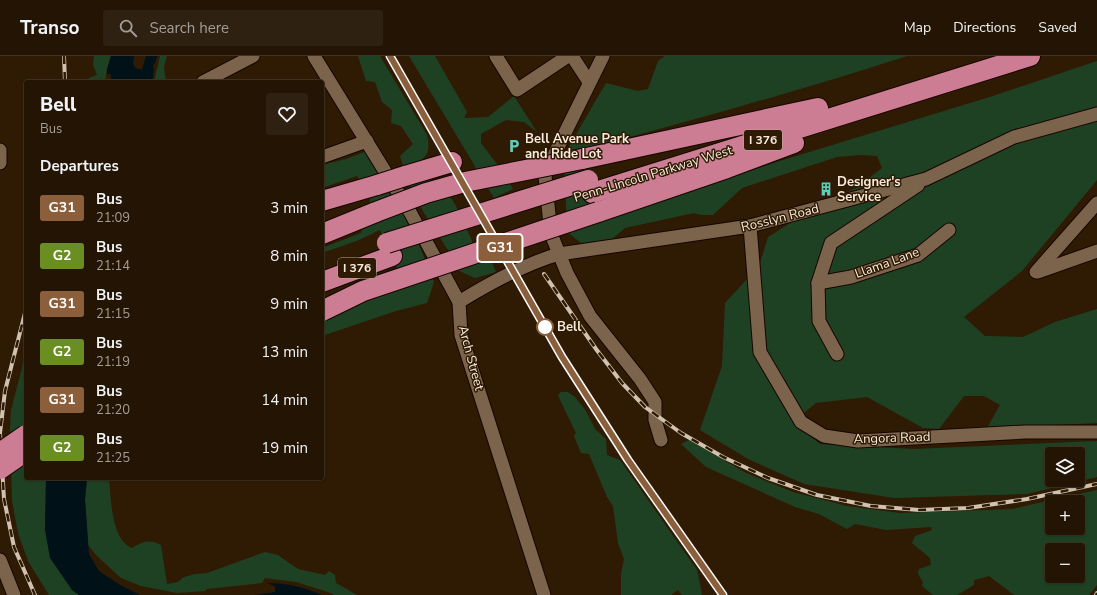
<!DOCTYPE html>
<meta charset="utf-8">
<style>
:root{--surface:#231403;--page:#2f2112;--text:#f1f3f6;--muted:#a39e9a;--line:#403325}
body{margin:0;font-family:"Nunito Sans",sans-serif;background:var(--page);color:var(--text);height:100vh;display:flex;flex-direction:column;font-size:15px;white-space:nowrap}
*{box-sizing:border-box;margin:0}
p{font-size:13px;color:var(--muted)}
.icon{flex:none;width:22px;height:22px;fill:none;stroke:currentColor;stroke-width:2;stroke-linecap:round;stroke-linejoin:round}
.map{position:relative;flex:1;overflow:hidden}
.details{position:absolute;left:24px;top:24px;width:300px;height:400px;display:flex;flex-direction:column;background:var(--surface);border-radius:4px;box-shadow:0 1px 3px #0004,0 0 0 1px var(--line)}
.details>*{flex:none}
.badge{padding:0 8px;border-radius:3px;font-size:14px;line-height:26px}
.fabs{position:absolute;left:1045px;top:391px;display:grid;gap:8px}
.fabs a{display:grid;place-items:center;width:40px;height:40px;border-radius:4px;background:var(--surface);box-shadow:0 1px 3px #0004,0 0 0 1px var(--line);font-size:20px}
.map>.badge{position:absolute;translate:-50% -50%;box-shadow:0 0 0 2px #fff}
h2{padding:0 16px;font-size:15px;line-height:36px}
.round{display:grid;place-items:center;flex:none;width:42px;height:42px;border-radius:4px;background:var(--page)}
.head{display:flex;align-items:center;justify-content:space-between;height:68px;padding:0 16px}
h1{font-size:19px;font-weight:800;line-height:30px}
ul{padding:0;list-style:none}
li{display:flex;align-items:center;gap:12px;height:48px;padding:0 16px}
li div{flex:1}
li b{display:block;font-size:15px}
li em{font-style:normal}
li .badge{min-width:44px;font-weight:700;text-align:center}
header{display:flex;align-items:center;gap:24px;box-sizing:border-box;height:56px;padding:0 20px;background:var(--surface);border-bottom:1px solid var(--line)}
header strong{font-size:19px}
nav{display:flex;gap:22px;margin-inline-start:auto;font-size:14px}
.search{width:280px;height:36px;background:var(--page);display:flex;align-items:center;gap:10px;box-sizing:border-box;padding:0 14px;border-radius:4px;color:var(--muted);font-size:15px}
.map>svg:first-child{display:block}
.green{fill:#1f4123;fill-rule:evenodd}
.water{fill:#011118}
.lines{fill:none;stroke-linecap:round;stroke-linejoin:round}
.minor-casing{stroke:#160500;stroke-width:15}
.highway-casing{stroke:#160500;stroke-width:22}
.minor{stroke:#7c634b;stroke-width:13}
.highway{stroke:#cc7d94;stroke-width:20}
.rail-casing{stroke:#d0c1b1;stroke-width:4}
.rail{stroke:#2f1b04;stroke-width:2.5;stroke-dasharray:8;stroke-linecap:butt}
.highway-bridge-casing{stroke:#160500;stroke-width:22;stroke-linecap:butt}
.highway-bridge{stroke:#cc7d94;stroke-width:20}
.line-casing{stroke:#fff;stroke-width:9}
.line{stroke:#8b5e3c;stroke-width:6}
.stop-dot{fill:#fff;stroke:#8b5e3c;stroke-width:2}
.labels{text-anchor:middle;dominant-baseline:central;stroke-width:3;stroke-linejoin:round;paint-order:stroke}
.shield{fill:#2f1b04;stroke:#bcad9c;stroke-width:1}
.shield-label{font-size:12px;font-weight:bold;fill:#f9ebdd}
.poi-label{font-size:13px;font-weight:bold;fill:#f9ebdd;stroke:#2f1b04;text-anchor:start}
.street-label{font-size:13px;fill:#f9ebdd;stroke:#2f1b04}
.stop-label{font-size:13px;font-weight:bold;fill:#f9ebdd;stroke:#2f1b04;text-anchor:start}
</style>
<header>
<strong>Transo</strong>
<div class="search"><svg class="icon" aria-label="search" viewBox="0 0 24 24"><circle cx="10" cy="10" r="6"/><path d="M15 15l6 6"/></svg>Search here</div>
<nav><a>Map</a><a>Directions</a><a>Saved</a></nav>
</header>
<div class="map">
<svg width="1097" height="539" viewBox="0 0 1097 539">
<rect width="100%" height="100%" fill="#2f1b04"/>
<g class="green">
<path d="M94 0H111L107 13 105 26H88L89 22 97 19 93 9Z"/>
<path d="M160 0H167L164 11 166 26H154Z"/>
<path d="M358 0H380L427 79C430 93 429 99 417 107L426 122 449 139 456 150 474 189 491 204 496 216 475 222 457 214 448 194 424 157 410 131 400 100 413 88 401 70 391 67 392 54 382 46 375 26 366 25Z"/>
<path d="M409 0H435L467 56 464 62 488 61 514 40 537 76 524 66 506 64 481 78V87L500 112 513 133 494 142Z"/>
<path d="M665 0H907C799 35 689 65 579 95L597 166 770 108 993 40 1097 5V124L1022 215 964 261 985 280 1023 281 1055 266 1097 253V367L987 372 1000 349 984 340H964L939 373 923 372 867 341 816 347 793 366 820 388 914 393 1097 385V421L1027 438 894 442 804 428 748 403 700 374 722 310 725 247 759 210 768 181 827 144 856 132 882 112 877 100 860 99 837 101 742 132 713 159H701L694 157 625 172 611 184 585 190 567 176 564 99 606 27 638 35 648 33 658 5ZM1052 398H1078V424H1052Z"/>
<path d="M367 95 409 164 434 226 427 247 396 255 322 280V256L360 247 401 232 398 214 380 174 359 184 322 197V192L361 177 370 145V140L357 120 322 132V109L346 103Z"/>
<path d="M26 286V422H46L45 474 72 534 79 539H49L28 505 18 477 12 445 10 373 11 354 22 312Z"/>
<path d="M561 336H568L575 341 586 355 595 373 606 383 607 399 620 404 697 514 702 537 701 539H682L678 534 672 538V539H621V518L624 503 618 487 613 450 607 441 589 398 581 397 574 380 576 377 560 344 558 339Z"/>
<path d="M689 384 746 417 793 436 847 450 900 457 1012 453 1097 434V529L1089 539H1014L989 520 974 524V529L957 539H933L922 530 923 526C921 522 916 518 919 513L931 509 930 502 912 487 915 480 932 474 931 471 886 474 855 468 847 473 819 458 795 451 706 411 681 388ZM1052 446H1078V472H1052ZM1052 494H1078V520H1052Z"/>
<path d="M87 422H109C111 442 111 484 132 492 143 485 149 483 161 489L167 528 178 526 184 521 195 518 207 517 265 496 278 499 298 513 325 519 329 515 335 519 336 527 357 539H334L331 537 296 526 265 522 262 527 207 533 205 535 177 537 141 530 121 522 96 499 88 489 85 443Z"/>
</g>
<g class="water">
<path d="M111 0H134L133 7 135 12 142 14 146 0H157L155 7 153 10 154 14 152 26H112L110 17 107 19V13Z"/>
<path d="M46 422H87L85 443 89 498 99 515 120 529 140 539H79L72 534 50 502 45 474Z"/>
<path d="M267 527C287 527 304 531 322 539H254L275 536V530Z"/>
</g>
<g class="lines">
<g class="minor-casing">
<g id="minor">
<path d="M314 0 410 156 459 246 461 279 544 539"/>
<path d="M496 0 517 34 568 0"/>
<path d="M572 0 589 26"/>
<path d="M603 0 556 95 545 120 551 178 567 217 590 260 640 323 655 346V364L661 384"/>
<path d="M203 26 253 0"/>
<path d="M0 94V107"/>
<path d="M322 101 367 85"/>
<path d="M750 170 760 296 801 366 824 380 858 385 1025 376H1097"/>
<path d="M1036 216 1097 147"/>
<path d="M1038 216 1097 195"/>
<path d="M818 227 851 221 918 199 949 174"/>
<path d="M459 246C490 227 524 208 559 198L750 170 926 123 1014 81 1097 58"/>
<path d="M837 298 819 265 818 227 831 187 918 129"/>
<path d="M0 504 14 539"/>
</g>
</g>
<g class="highway-casing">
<g id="highway">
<path d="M582 103 818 52"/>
<path d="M405 120 452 106"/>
<path d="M592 137 1030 0"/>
<path d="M322 145 377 129"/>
<path d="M598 156 727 112 794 87"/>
<path d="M322 178 376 156"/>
<path d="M322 226 392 200"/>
</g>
</g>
<use href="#minor" class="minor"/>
<use href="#highway" class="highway"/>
<g class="rail-casing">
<g id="rail">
<path d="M64 0 65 26"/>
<path d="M544 218 596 293 622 327 645 351 681 377 723 401 768 422 817 439 871 450 919 454 968 452 1027 443 1097 428"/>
<path d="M26 253 5 335 0 377 4 443 14 491 35 539"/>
<path d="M1096 539 1097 537"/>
</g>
</g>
<use href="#rail" class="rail"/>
<g class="highway-bridge-casing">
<g id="highway-bridge">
<path d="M377 129 405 120"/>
<path d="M376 156 426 137 465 126 582 103"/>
<path d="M387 187 588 124"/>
<path d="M322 255 363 235 598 156"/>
<path d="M0 397 26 379"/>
<path d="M0 413 26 395"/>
</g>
</g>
<use href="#highway-bridge" class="highway-bridge"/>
</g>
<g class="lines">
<g class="line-casing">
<path id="line" d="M390 0 562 301 628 404 723 539"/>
</g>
<use href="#line" class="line"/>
</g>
<defs>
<g id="parking-bare" transform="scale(1.08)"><path d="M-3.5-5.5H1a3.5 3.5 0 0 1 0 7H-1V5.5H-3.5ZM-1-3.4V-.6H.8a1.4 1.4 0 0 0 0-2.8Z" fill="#5ccebb" stroke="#2f1b04" stroke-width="2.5" paint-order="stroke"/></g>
<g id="building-bare" transform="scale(1.08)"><path d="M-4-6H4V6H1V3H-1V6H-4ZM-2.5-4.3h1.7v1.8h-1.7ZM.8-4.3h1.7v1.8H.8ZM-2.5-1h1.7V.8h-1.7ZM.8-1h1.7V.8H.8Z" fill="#5ccebb" stroke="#2f1b04" stroke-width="2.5" paint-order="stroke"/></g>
</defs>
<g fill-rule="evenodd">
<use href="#parking-bare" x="514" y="90"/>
<use href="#building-bare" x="826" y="133"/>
</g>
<circle class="stop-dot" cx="545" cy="271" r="8"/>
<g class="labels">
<g class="shield">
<rect x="744" y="74" width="38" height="20" rx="3"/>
<rect x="338" y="202" width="38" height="20" rx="3"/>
</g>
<g class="shield-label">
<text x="763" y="84">I 376</text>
<text x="357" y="212">I 376</text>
</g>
<g class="poi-label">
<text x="525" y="83">Bell Avenue Park<tspan x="525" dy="15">and Ride Lot</tspan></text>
<text x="837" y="126">Designer's<tspan x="837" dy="15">Service</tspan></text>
</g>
<g class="street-label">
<text transform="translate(653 118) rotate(-17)">Penn-Lincoln Parkway West</text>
<text transform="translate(780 162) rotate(-14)">Rosslyn Road</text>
<text transform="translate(887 207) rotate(-20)">Llama Lane</text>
<text transform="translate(471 302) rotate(75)">Arch Street</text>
<text transform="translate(892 382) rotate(-2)">Angora Road</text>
</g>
<g class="stop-label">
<text x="557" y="271">Bell</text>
</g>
</g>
</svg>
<div class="fabs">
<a><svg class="icon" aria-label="layers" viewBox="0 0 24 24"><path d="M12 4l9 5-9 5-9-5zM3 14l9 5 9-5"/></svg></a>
<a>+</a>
<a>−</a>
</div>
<b class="badge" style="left:500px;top:192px;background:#8b5e3c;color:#fff">G31</b>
<section class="details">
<div class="head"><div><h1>Bell</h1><p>Bus</p></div><a class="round"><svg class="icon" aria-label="heart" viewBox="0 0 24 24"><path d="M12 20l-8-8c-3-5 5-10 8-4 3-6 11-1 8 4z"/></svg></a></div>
<h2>Departures</h2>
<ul>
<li><span class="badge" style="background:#8b5e3c;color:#fff">G31</span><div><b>Bus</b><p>21:09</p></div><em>3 min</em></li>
<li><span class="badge" style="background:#6b8e23;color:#fff">G2</span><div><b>Bus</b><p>21:14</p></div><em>8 min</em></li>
<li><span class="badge" style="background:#8b5e3c;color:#fff">G31</span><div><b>Bus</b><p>21:15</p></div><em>9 min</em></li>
<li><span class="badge" style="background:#6b8e23;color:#fff">G2</span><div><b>Bus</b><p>21:19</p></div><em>13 min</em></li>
<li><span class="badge" style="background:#8b5e3c;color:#fff">G31</span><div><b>Bus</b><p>21:20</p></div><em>14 min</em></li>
<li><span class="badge" style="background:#6b8e23;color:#fff">G2</span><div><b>Bus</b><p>21:25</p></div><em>19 min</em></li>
</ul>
</section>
</div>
